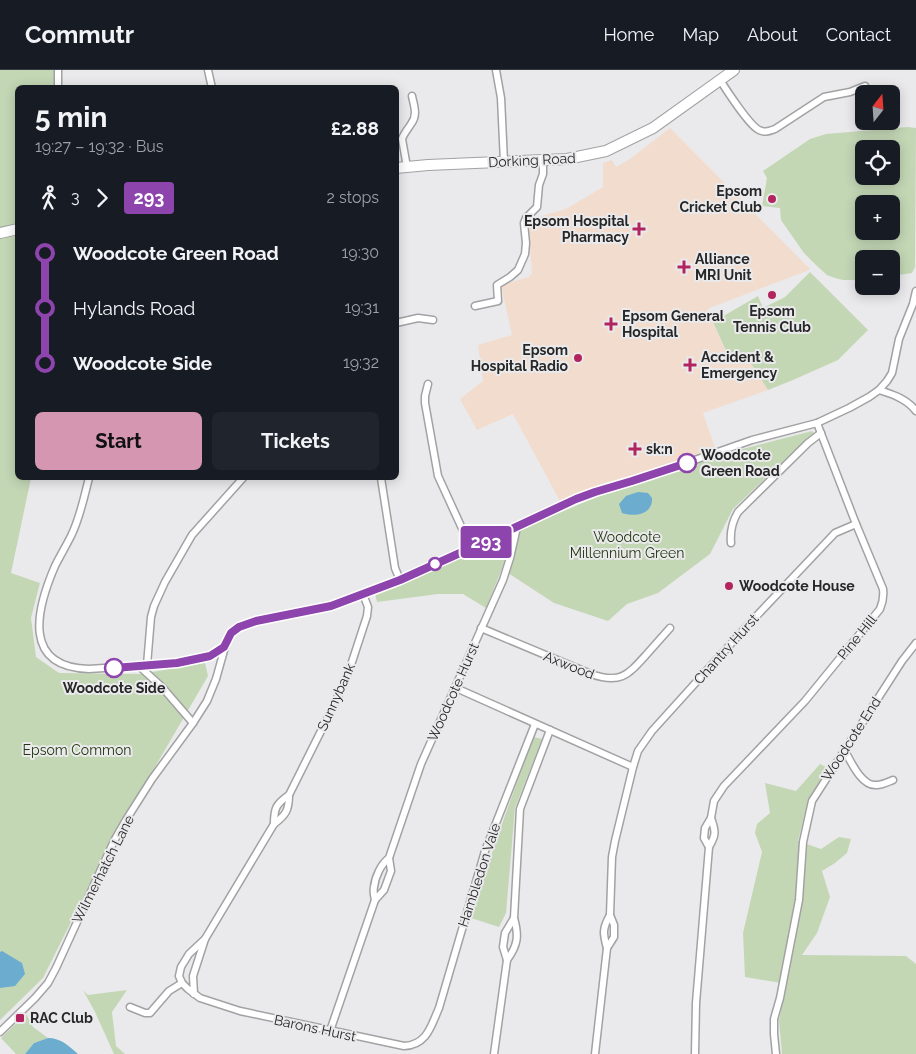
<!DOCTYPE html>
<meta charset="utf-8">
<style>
:root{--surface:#171b24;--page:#20242c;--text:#f1f3f6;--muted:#9ea1a6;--line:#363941;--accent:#d596b1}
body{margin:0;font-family:Raleway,sans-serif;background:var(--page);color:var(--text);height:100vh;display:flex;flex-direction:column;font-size:19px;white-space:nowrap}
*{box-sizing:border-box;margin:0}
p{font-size:16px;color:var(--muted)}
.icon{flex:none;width:28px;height:28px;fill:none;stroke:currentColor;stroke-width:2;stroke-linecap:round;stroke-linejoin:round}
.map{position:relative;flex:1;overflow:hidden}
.side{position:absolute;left:15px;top:15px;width:384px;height:395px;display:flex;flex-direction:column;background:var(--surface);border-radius:8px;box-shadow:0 2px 12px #0003}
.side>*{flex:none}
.badge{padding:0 10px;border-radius:4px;font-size:18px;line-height:32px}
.needle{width:32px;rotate:17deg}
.tools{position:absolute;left:855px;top:15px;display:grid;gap:10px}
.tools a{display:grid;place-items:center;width:45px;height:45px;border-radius:8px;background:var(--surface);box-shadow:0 2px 12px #0003;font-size:25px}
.map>.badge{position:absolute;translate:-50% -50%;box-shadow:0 0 0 2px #fff}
.legs{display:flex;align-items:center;gap:8px;height:55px;padding:0 20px;font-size:16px}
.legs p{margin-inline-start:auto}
.head{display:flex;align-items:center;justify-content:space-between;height:85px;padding:0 20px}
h1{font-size:28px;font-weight:700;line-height:38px}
.action{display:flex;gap:10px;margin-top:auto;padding:10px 20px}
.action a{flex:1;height:58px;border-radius:8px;background:var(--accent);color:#111;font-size:20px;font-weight:700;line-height:58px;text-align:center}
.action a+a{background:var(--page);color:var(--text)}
ul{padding:0 20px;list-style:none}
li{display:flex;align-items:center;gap:18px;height:55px;font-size:19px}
li i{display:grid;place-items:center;width:8px;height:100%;margin:0 6px;background:currentColor}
li i::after{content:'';width:12px;height:12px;margin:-6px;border:4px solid;border-radius:50%;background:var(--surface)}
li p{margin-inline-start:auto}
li:first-child i{background:linear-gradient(#0000 50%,currentColor 0)}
li:last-child i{background:linear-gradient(currentColor 50%,#0000 0)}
header{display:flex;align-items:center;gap:30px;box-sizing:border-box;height:70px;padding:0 25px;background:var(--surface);border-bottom:1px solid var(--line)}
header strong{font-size:24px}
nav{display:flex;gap:28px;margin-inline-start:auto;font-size:18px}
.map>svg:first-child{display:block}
.medical{fill:#f1dcce}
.green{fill:#c3d7b5;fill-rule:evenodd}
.water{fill:#6baccf}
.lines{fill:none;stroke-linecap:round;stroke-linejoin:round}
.minor-casing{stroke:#a2a2a4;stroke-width:9}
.trunk-casing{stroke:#a2a2a4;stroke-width:12}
.minor{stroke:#fff;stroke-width:6}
.trunk{stroke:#fff;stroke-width:10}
.line-1-casing{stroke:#fff;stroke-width:11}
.line-1{stroke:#8e44ad;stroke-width:8}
.poi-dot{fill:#b2245d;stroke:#eaeaec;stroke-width:2}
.stop-1-dot{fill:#fff;stroke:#8e44ad;stroke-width:2.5}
.labels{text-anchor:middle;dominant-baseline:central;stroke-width:4;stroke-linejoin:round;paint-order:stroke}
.street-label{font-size:14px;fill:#272728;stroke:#eaeaec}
.poi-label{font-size:14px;font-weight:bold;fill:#272728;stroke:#eaeaec;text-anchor:start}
.stop-label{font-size:14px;font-weight:bold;fill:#272728;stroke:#eaeaec;text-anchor:start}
.park-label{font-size:14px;fill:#233810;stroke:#eaeaec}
</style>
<header>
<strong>Commutr</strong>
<nav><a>Home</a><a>Map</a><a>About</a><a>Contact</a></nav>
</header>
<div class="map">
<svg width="916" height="984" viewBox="0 0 916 984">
<rect width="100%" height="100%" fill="#eaeaec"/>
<path class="medical" d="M670 58 810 199 807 201 707 239 730 291 745 284 768 320 703 343 715 378 666 396 604 413 560 431 513 344 477 360 460 329 483 311 478 275 512 265 501 215 529 207 532 203 528 150 566 139 603 117V93L612 90 616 97 630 89Z"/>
<g class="green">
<path d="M0 0H56V17L18 18V408H31L11 503 40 513 31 548 36 587 59 603 140 604 205 593 208 606 109 776 43 908 0 950Z"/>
<path d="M908 57 916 58 915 197 912 203 891 206V189H864V210H843L835 208 827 205 817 196 804 183 781 150 780 138 762 136 767 108 763 101 810 69 826 64ZM864 79H891V106H864ZM864 134H891V161H864Z"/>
<path d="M810 202 868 260 838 290 793 310 768 320 745 284 731 292 713 252 758 226 763 238 785 227Z"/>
<path d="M812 361 816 365 795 380 733 439 710 484 658 523 627 534 608 551 554 533 505 501 521 459 606 423 727 383Z"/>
<path d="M503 471 509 476 503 496 486 538 463 524H438L377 532 375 523Z"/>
<path d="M534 667 542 669 515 738 506 843 499 857 471 848C490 786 511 727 534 667Z"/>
<path d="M820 694 828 698 808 730 798 771 821 779 839 767 851 769 847 783 835 793 822 801 830 827 817 863 802 885 906 886 916 894V984H782L779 950 787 914 745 907 743 863 762 782 755 763 757 754 770 743 765 713 796 721Z"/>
<path d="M83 920 88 925 127 920 112 942 116 976 125 984H114L95 942Z"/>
<path d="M26 944 33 957 48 968 34 973 25 984H16L1 968Z"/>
</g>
<g class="water">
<path d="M638 422 648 423 652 428C652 431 652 434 650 437 645 446 631 446 622 443L619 434 626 426Z"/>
<path d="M2 881 22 893 25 904 15 916 0 918V882Z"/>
<path d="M48 968C61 968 69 976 78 984H25L34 973Z"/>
</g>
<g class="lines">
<g class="minor-casing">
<g id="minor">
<path d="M58 0V18"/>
<path d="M208 0 212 18"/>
<path d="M496 0 501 28 504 92"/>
<path d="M720 10C727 21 750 56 759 60 765 63 769 61 775 59L824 27 850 22 865 16"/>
<path d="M407 97 402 69C404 63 408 59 411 54 418 45 414 36 412 26"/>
<path d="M475 236 498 231 497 215 510 207 518 200 525 184 526 173 524 153 526 148 537 137 539 115 543 104V91"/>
<path d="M396 253 418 248 433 250"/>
<path d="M428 314 425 326V333L438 406 471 478"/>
<path d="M879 320C892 324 907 329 916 341"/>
<path d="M89 408C84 427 80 448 71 466 66 476 60 486 55 496 36 540 22 597 89 599L177 593 210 586 225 577"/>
<path d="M381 408 395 498 400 510"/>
<path d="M731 473C730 462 732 452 738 442L808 373 821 363"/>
<path d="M481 558 591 604C620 614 627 606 646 585 654 576 662 567 670 558"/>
<path d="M147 595 151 547 154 536 165 512 192 465 243 408"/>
<path d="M139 596 162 617 193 653"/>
<path d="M456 618 633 697"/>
<path d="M845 681C851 692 862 717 877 715 882 715 888 712 893 710"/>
<path d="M274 754C274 738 276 734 289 725L335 633 349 601 367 546 368 537 363 524"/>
<path d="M709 777 704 768 705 758 711 748 714 731 724 716 805 631 880 539C883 532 884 527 883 519L856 454 817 353"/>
<path d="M375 830 384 820 391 801 389 788"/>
<path d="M205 869 189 884 181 897 179 906 182 913 188 919 200 928 240 941 404 976C427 975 431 956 439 938L485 781 535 654"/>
<path d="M607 878C603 864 602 859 610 845"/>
<path d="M507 890 503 877 505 863 514 848"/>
<path d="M194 924 193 906 205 869 274 754C286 745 289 740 289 725"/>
<path d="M130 937 145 943H150L169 921 182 913"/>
<path d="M330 961 375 830C374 826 373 821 374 817 375 807 381 794 389 788L421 694 503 510 510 488 517 457"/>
<path d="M0 962 35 928 48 913 56 898 114 771 126 750 152 709 193 653 207 631 216 609 225 577 228 569 231 563 239 557 256 551 331 536 400 510 471 478 576 429 595 422 649 406 752 370 817 353 849 338 869 327 879 320 887 311 892 303 899 269 913 234 916 221"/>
<path d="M494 984 507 890C518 875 519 866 514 848L520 739 550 660"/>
<path d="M595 984 607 878 614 867V855L610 845 612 787 615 771 633 697 638 681 652 661 747 556 835 463 856 454"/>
<path d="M695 984 696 933 709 777C716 765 716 762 711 748"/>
<path d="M776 984 774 964V949L780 928 799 830 803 772 812 731 902 591 916 573"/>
</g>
</g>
<g class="trunk-casing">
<g id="trunk">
<path d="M396 98 428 95 567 89 606 81 653 58 734 0"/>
<path d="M0 163 18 159"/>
</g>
</g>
<use href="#minor" class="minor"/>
<use href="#trunk" class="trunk"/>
</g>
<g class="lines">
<g class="line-1-casing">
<path id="line-1" d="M114 598 177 593 210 586 224 577 231 563 239 557 256 551 331 536 400 510 471 478 576 429 595 422 632 411 687 393"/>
</g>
<use href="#line-1" class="line-1"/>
</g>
<g class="poi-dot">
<circle cx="772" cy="129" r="5"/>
<path d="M636.5 151.5h5v5h5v5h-5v5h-5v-5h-5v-5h5z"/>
<path d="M681.5 189.5h5v5h5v5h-5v5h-5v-5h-5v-5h5z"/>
<circle cx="772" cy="225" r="5"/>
<path d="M608.5 246.5h5v5h5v5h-5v5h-5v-5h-5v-5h5z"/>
<circle cx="578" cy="288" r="5"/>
<path d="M687.5 287.5h5v5h5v5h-5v5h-5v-5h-5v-5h5z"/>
<path d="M632.5 371.5h5v5h5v5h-5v5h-5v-5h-5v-5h5z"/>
<circle cx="729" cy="516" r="5"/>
<rect x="15" y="943" width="10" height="10" rx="2.5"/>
</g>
<g class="stop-1-dot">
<circle cx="687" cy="393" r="9"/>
<circle cx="435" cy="494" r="6"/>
<circle cx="114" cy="598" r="9"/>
</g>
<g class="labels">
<g class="street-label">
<text transform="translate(532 90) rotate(-3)">Dorking Road</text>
<text transform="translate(857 567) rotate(-51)">Pine Hill</text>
<text transform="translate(726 579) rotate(-48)">Chantry Hurst</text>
<text transform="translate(569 595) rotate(22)">Axwood</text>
<text transform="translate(453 622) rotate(-66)">Woodcote Hurst</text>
<text transform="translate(336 627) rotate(-66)">Sunnybank</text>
<text transform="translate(851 669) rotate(-57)">Woodcote End</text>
<text transform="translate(103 799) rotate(-63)">Wilmerhatch Lane</text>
<text transform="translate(479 805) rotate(-72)">Hambledon Vale</text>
<text transform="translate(315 958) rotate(12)">Barons Hurst</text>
</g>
<g class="poi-label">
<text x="762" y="121" text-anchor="end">Epsom<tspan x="762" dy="16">Cricket Club</tspan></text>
<text x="629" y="151" text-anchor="end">Epsom Hospital<tspan x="629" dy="16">Pharmacy</tspan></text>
<text x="695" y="189">Alliance<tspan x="695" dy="16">MRI Unit</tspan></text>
<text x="772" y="241" text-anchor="middle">Epsom<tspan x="772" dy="16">Tennis Club</tspan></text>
<text x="622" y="246">Epsom General<tspan x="622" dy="16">Hospital</tspan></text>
<text x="568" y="280" text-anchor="end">Epsom<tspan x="568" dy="16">Hospital Radio</tspan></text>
<text x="701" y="287">Accident &amp;<tspan x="701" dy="16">Emergency</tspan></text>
<text x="646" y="379">sk:n</text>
<text x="739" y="516">Woodcote House</text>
<text x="30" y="948">RAC Club</text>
</g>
<g class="stop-label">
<text x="701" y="385">Woodcote<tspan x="701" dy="16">Green Road</tspan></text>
<text x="114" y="618" text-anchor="middle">Woodcote Side</text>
</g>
<g class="park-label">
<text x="627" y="467">Woodcote<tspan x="627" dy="16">Millennium Green</tspan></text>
<text x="77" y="680">Epsom Common</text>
</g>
</g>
</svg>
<div class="tools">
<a><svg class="needle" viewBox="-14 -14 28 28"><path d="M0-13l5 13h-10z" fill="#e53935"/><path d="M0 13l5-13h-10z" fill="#9ea1a6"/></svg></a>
<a><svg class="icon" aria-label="locate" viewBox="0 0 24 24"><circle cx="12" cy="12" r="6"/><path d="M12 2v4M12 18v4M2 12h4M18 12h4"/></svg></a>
<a>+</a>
<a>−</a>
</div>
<b class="badge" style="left:486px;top:472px;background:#8e44ad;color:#fff">293</b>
<section class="side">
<div class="head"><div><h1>5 min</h1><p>19:27 – 19:32 · Bus</p></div><b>£2.88</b></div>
<div class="legs"><svg class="icon" aria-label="walk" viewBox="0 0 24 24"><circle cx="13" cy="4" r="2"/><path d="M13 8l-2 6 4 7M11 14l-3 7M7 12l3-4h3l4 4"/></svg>3<svg class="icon" aria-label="forward" viewBox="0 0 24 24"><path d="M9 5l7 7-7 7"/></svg><b class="badge" style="background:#8e44ad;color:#fff">293</b><p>2 stops</p></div>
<ul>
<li><i style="color:#8e44ad"></i><b>Woodcote Green Road</b><p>19:30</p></li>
<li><i style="color:#8e44ad"></i><span>Hylands Road</span><p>19:31</p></li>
<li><i style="color:#8e44ad"></i><b>Woodcote Side</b><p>19:32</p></li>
</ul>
<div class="action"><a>Start</a><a>Tickets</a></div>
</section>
</div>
